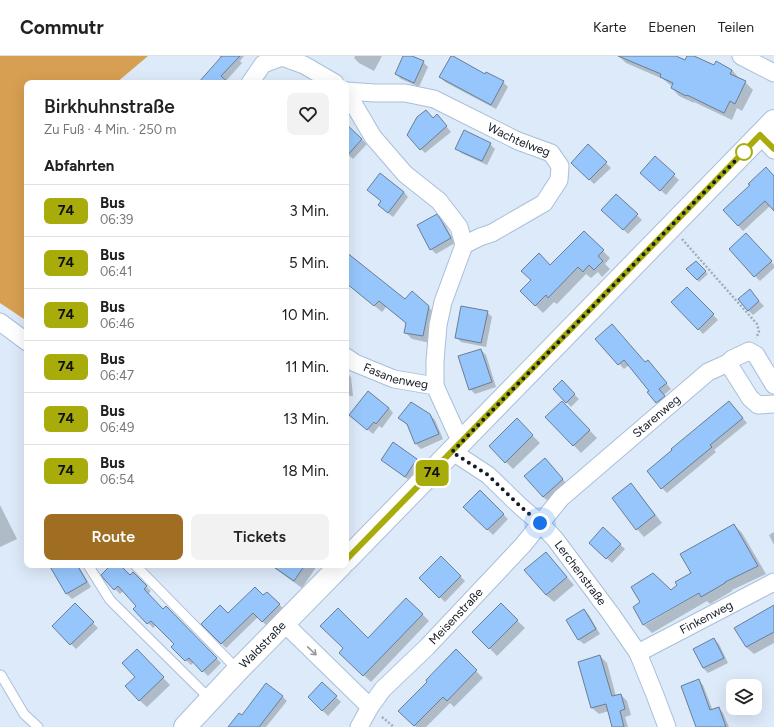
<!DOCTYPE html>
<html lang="de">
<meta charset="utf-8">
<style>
:root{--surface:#fff;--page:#f2f2f2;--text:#222;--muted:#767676;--line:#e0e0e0;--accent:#9f6e23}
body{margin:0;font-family:Figtree,sans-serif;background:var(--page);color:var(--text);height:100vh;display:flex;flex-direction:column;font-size:15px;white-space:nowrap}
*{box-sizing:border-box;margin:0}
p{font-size:13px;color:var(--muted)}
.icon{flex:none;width:22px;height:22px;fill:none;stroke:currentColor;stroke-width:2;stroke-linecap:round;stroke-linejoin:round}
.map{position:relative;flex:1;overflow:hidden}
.details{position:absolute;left:24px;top:24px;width:325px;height:488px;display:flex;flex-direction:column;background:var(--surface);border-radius:8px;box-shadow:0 4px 16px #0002}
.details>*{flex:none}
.badge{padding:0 8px;border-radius:6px;font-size:14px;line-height:26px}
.buttons{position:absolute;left:726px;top:623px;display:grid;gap:8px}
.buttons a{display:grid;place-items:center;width:36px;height:36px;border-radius:8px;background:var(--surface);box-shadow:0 4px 16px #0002;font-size:20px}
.you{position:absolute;width:20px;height:20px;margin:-10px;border:3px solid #fff;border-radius:50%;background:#1a73e8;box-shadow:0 0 0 6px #1a73e833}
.map>.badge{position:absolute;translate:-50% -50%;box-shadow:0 0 0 2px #fff}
h2{padding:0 20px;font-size:15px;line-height:36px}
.round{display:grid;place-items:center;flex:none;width:42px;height:42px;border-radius:8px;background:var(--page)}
.head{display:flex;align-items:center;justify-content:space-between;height:68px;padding:0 20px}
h1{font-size:19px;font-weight:600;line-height:30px}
.button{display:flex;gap:8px;margin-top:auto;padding:8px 20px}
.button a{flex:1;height:46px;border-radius:8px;background:var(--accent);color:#fff;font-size:16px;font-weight:600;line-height:46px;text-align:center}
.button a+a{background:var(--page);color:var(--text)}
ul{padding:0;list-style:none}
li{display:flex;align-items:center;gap:12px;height:52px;padding:0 20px;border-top:1px solid var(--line)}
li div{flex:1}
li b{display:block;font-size:15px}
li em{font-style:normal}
li .badge{min-width:44px;font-weight:700;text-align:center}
header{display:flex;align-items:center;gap:24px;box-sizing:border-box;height:56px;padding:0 20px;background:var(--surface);border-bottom:1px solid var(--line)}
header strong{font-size:19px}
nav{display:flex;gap:22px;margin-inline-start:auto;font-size:14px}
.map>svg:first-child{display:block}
.forest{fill:#d79f51}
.shadow{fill:#0003;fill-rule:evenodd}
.building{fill:#96c6fc;stroke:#6a7e95}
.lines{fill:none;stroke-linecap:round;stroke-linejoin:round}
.lane-casing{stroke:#a9bfd9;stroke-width:11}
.street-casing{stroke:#a9bfd9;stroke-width:19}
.secondary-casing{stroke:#a9bfd9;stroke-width:24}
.path{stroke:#a0abb9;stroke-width:2.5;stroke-dasharray:2 2;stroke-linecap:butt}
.lane{stroke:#fff;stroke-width:9}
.street{stroke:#fff;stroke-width:17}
.secondary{stroke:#fff;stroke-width:22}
.oneway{stroke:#95989c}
.line-casing{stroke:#fff;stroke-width:9}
.line{stroke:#a8ac0b;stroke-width:6}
.walk{stroke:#131b24;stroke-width:4;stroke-dasharray:0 7.2}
.stop-dot{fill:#fff;stroke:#a8ac0b;stroke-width:2}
.labels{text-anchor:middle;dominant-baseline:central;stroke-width:3;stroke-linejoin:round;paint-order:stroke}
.street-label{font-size:12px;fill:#131b24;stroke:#f2f6fc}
</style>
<header>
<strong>Commutr</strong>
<nav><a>Karte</a><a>Ebenen</a><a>Teilen</a></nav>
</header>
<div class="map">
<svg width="774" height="671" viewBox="0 0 774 671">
<rect width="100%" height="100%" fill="#ddeafa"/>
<path class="forest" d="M0 0H148L116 27H27V265L0 247Z"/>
<g class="shadow">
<path d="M219 0H244L240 5 242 7 226 25 228 27H206L222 3Z"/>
<path d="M355 0H382L374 15 359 7 354 2Z"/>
<path d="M404 0H410L423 6 428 11 419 31 401 23 396 18Z"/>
<path d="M619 0H674L686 6 688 0H691L715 11 732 14 739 22V23L745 26 753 34 742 55 737 52 732 64 694 46V47L679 40 672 32 673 30 669 28 663 23 626 7Z"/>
<path d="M485 19 503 26 508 31 496 53 445 26 440 21Z"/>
<path d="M294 24 297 27H291Z"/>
<path d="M433 63 441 64 451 76 425 97 421 93Z"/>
<path d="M346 69 367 88 353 103 346 97Z"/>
<path d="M490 88 495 93 487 109 461 97 457 92Z"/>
<path d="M588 90 611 112 594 128 572 107Z"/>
<path d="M655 102 679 124 666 139 646 121Z"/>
<path d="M774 121V153L770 150 743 175 724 154Z"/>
<path d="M404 136 408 141 393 161 384 154 382 146Z"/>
<path d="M616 139 642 164 628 178 603 154Z"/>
<path d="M437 160 446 170 455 187 436 198 431 193Z"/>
<path d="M584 176 610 202 605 208 610 213 602 221 598 216 591 222 586 218 557 248 554 246 543 257 521 235 551 210Z"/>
<path d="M751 184 774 209V212L760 225 755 220Z"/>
<path d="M346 196 405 245 428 250 435 258 430 287 412 283 405 276 407 268 386 251 382 256 350 230 346 235Z"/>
<path d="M696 206 708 218 699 226 688 214Z"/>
<path d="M687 232 718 264 703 278 673 246Z"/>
<path d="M754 240 764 250 753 259 748 254Z"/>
<path d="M487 256 492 261 486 291 461 286 456 281Z"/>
<path d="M596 283 652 310 671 333 664 339 669 345 662 351 648 336 650 335 629 309 624 313Z"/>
<path d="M481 294 486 299 496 331 475 338 470 333Z"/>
<path d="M347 317 351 321 353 340H346V331L347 339H349Z"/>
<path d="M562 326 579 343 571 351 554 333Z"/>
<path d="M562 346 597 382 581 397 547 361Z"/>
<path d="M729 346 747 367 714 394 716 396 667 437 662 432Z"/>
<path d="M389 352 393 357 382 372 379 370 373 378 355 363Z"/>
<path d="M430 359 435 364 443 383 421 393 416 388 408 370 400 362Z"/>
<path d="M517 364 540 387 513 413 490 390Z"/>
<path d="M394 387 417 404 421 409 410 425 387 408 382 403Z"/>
<path d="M549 408 567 428 548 445 543 441Z"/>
<path d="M631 429 638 436 662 467 644 481 637 473Z"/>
<path d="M480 435 508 463 493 479 465 451Z"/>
<path d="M0 449 17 483 0 491Z"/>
<path d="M734 469 742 477 766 518 732 534V535L710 548 707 545 652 577 644 569 634 551 671 536 692 517ZM702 534 703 535 645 569V567Z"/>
<path d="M603 473 625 493 612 507 590 487Z"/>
<path d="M774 476V489L769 479Z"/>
<path d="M546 497 574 529 554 546 546 539Z"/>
<path d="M441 501 465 525 445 546 420 522Z"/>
<path d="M50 509H78L91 531 72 543 67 538Z"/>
<path d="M112 509H119L130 520 133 517 151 535 148 538 163 554 166 551 221 607 208 620 194 606 191 609 173 591 175 588 156 569 153 572 135 553 138 550 123 535 120 538 105 523Z"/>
<path d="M270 509H316L317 510 302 532Z"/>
<path d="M267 537 284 553 267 570 258 561 226 592 202 568 228 558 263 541Z"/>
<path d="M75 549 98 572 76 593 53 570Z"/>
<path d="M501 549 525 572 497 600 474 576Z"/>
<path d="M584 554 589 559 600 578 584 588 579 584 567 564Z"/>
<path d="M774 554V587L754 598 746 591Z"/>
<path d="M422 558 429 565 371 626 340 597Z"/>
<path d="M714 583 719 588 728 607 708 617 703 612 694 594Z"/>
<path d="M456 595 483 622 454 651 450 647 426 671H416L400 655 429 626Z"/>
<path d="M600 600 607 607 616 640 621 639 627 645 631 659 625 661 628 671H613L609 655 599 658 592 652 579 606Z"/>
<path d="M144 602 170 629 147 651 139 644Z"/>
<path d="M698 624 703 629 713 655 719 652 723 657 729 671H697Z"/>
<path d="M322 627 341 646 328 660 309 641Z"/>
<path d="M282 640 287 645 266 671H229L242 660Z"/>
</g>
<g class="building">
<path d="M222 0H240L221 20 229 27H198Z"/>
<path d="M403 0H412L424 5 414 27 395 18Z"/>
<path d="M451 0H453L485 18 486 16 504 25 491 49 439 21Z"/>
<path d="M618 0H676L685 4 687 0H694L714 9 716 5 732 14 730 18 746 25 735 48 730 45 724 57 687 39 686 40 671 32 673 27 660 21 661 18Z"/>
<path d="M426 54 433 62 437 58 447 70 420 94 407 79 417 61Z"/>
<path d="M346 68 362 83 346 101Z"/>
<path d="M464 74 491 87 482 105 455 93Z"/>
<path d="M588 88 607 106 589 124 571 107Z"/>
<path d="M655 100 675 118 660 135 640 117Z"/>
<path d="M766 111 774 120V155L765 145 738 170 723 154 750 129 748 128Z"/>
<path d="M380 117 404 136 388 157 378 149 381 145 367 134Z"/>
<path d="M616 138 638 158 623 174 601 154Z"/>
<path d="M437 158 441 164 451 182 430 194 417 169Z"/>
<path d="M584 175 604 194 598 200 603 205 594 214 589 209 583 216 578 211 548 242 546 239 535 250 520 235 531 224 521 215 539 197 550 209Z"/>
<path d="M746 177 772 205 754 221 729 193Z"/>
<path d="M346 196 405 243 412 235 429 250 423 280 404 277 406 267 379 245 374 250 346 227Z"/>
<path d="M696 205 706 215 697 224 686 213Z"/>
<path d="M687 231 714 258 698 274 671 246Z"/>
<path d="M750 233 759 245 748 255 738 243Z"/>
<path d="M461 250 488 255 481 287 455 282Z"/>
<path d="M612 268 645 306 648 304 667 327 659 333 665 340 656 347 647 336 649 335 624 304 618 309 595 283Z"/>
<path d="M481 293 492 326 469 334 458 300Z"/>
<path d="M562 324 575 338 566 347 553 333Z"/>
<path d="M368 335 389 352 376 368 374 366 367 374 349 359Z"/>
<path d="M562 345 590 374 573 390 545 361Z"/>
<path d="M729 345 743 362 710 389 712 391 661 433 647 415 672 394 671 393Z"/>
<path d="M411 346 430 358 439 378 415 388 407 368 398 362Z"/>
<path d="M517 362 533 379 505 407 489 390Z"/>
<path d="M393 386 417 403 405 421 381 404Z"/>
<path d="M545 402 563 423 543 441 524 420Z"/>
<path d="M631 427 655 459 636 474 612 442Z"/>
<path d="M480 434 504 458 487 474 463 451Z"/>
<path d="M734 468 758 510 725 526V527L701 541 699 537 643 569 633 551 640 546 631 531 653 517 671 534 677 529 675 526 691 517 680 498Z"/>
<path d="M603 471 621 488 606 503 589 487Z"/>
<path d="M546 496 567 521 546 539 524 514Z"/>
<path d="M441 500 461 520 439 542 419 522Z"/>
<path d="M49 509H77L87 526 66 538Z"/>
<path d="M111 509H120L130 519 133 516 147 530 144 533 163 553 166 550 217 602 202 616 189 602 185 605 171 591 174 588 151 565 147 568 133 553 136 550 118 530 114 534 104 523 101 519Z"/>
<path d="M271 509H305L294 525Z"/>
<path d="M255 531 263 539 267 536 280 548 262 566 253 557 221 588 201 568 220 549 228 557Z"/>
<path d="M406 542 423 558 363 620 339 597 343 592 320 570 338 552 368 582Z"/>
<path d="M75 547 94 566 70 589 52 570Z"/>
<path d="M501 547 518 564 489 593 472 576Z"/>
<path d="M774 549V576L746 591 734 572Z"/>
<path d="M584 553 596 573 578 584 566 564Z"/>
<path d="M714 582 724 602 703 612 693 593Z"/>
<path d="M137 593 164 621 139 645 125 630 135 621 122 607Z"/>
<path d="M456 593 477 614 447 645 443 641 414 670 398 655 427 626 426 624Z"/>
<path d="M600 599 612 640 621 638 625 653 620 655 624 671H612L606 648 591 652 578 606Z"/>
<path d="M699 623 710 654 719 651 726 671H696L681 630Z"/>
<path d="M322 626 337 640 322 655 308 641Z"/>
<path d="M266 627 283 640 259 671H228L239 657 242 659Z"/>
</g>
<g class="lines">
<g class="lane-casing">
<g id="lane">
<path d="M88 509 110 544 211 644"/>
<path d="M135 509 238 614"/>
<path d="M1 619 24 658 38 671"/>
</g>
</g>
<g class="street-casing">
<g id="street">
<path d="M741 0 774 17"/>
<path d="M250 27 263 8 282 1 304 9 335 27"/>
<path id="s1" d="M346 35 375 37H405L434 43 518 85 551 97 560 110 559 124 544 147 492 177 480 181 464 189"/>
<path d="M346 35 373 81 405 118 439 145 459 171 464 189 443 246 438 269 435 305V330"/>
<path d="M760 79 774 94"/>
<path d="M0 266 27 286"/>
<path id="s2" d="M346 301 355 307 394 323 435 330 456 376 463 386"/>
<path d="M728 307 750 342 758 349 774 348"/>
<path id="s3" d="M453 396 488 419 521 451 540 467 555 483 611 558 638 597 655 639 667 671"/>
<path d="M284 567 370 651"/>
<path id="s4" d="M638 597 774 526"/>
<path id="s5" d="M359 671 370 651 383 633 427 591 523 489 561 442 708 316 728 307 732 303 749 295 756 299 774 329"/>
</g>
</g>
<g class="secondary-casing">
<g id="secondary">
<path d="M346 504C489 358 631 211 774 65"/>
<path id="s6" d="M185 671 238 614 341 509"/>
</g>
</g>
<g class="path">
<path d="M682 183 757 268 759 276 756 282"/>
<path d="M382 661 394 671"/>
</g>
<use href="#lane" class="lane"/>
<use href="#street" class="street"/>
<use href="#secondary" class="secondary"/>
</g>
<defs><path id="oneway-shaft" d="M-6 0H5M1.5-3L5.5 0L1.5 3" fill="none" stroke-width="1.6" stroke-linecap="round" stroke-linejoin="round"/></defs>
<use class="oneway" href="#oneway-shaft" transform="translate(312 595) rotate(44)"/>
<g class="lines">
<g class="line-casing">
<path id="line" d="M346 504C485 363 621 220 760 79L774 93"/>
</g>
<use href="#line" class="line"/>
<path class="walk" d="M540 467 521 451 488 419 452 396 670 171 744 96"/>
</g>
<circle class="stop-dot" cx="744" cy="96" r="8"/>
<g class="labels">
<g class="street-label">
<text stroke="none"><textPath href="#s1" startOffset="183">Wachtelweg</textPath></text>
<text stroke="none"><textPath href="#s2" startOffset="54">Fasanenweg</textPath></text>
<text stroke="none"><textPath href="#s5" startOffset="432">Starenweg</textPath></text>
<text stroke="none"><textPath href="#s3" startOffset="177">Lerchenstraße</textPath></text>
<text stroke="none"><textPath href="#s5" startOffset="148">Meisenstraße</textPath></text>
<text stroke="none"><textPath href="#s4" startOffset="77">Finkenweg</textPath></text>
<text stroke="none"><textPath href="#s6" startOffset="113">Waldstraße</textPath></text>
</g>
</g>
</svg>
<div class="buttons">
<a><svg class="icon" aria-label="layers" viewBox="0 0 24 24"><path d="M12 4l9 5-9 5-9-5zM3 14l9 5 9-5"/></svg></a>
</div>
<div class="you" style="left:540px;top:467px"></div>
<b class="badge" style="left:432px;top:417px;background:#a8ac0b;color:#111">74</b>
<section class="details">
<div class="head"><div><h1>Birkhuhnstraße</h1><p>Zu Fuß · 4 Min. · 250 m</p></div><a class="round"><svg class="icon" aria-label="heart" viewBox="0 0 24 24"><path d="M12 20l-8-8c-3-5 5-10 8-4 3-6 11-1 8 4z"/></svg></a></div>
<h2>Abfahrten</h2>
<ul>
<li><span class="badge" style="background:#a8ac0b;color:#111">74</span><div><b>Bus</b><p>06:39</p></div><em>3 Min.</em></li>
<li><span class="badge" style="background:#a8ac0b;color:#111">74</span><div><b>Bus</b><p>06:41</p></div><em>5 Min.</em></li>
<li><span class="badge" style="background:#a8ac0b;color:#111">74</span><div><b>Bus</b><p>06:46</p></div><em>10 Min.</em></li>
<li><span class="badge" style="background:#a8ac0b;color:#111">74</span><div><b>Bus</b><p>06:47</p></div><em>11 Min.</em></li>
<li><span class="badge" style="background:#a8ac0b;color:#111">74</span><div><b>Bus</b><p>06:49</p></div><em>13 Min.</em></li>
<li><span class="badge" style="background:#a8ac0b;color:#111">74</span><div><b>Bus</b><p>06:54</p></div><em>18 Min.</em></li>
</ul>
<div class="button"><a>Route</a><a>Tickets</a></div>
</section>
</div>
